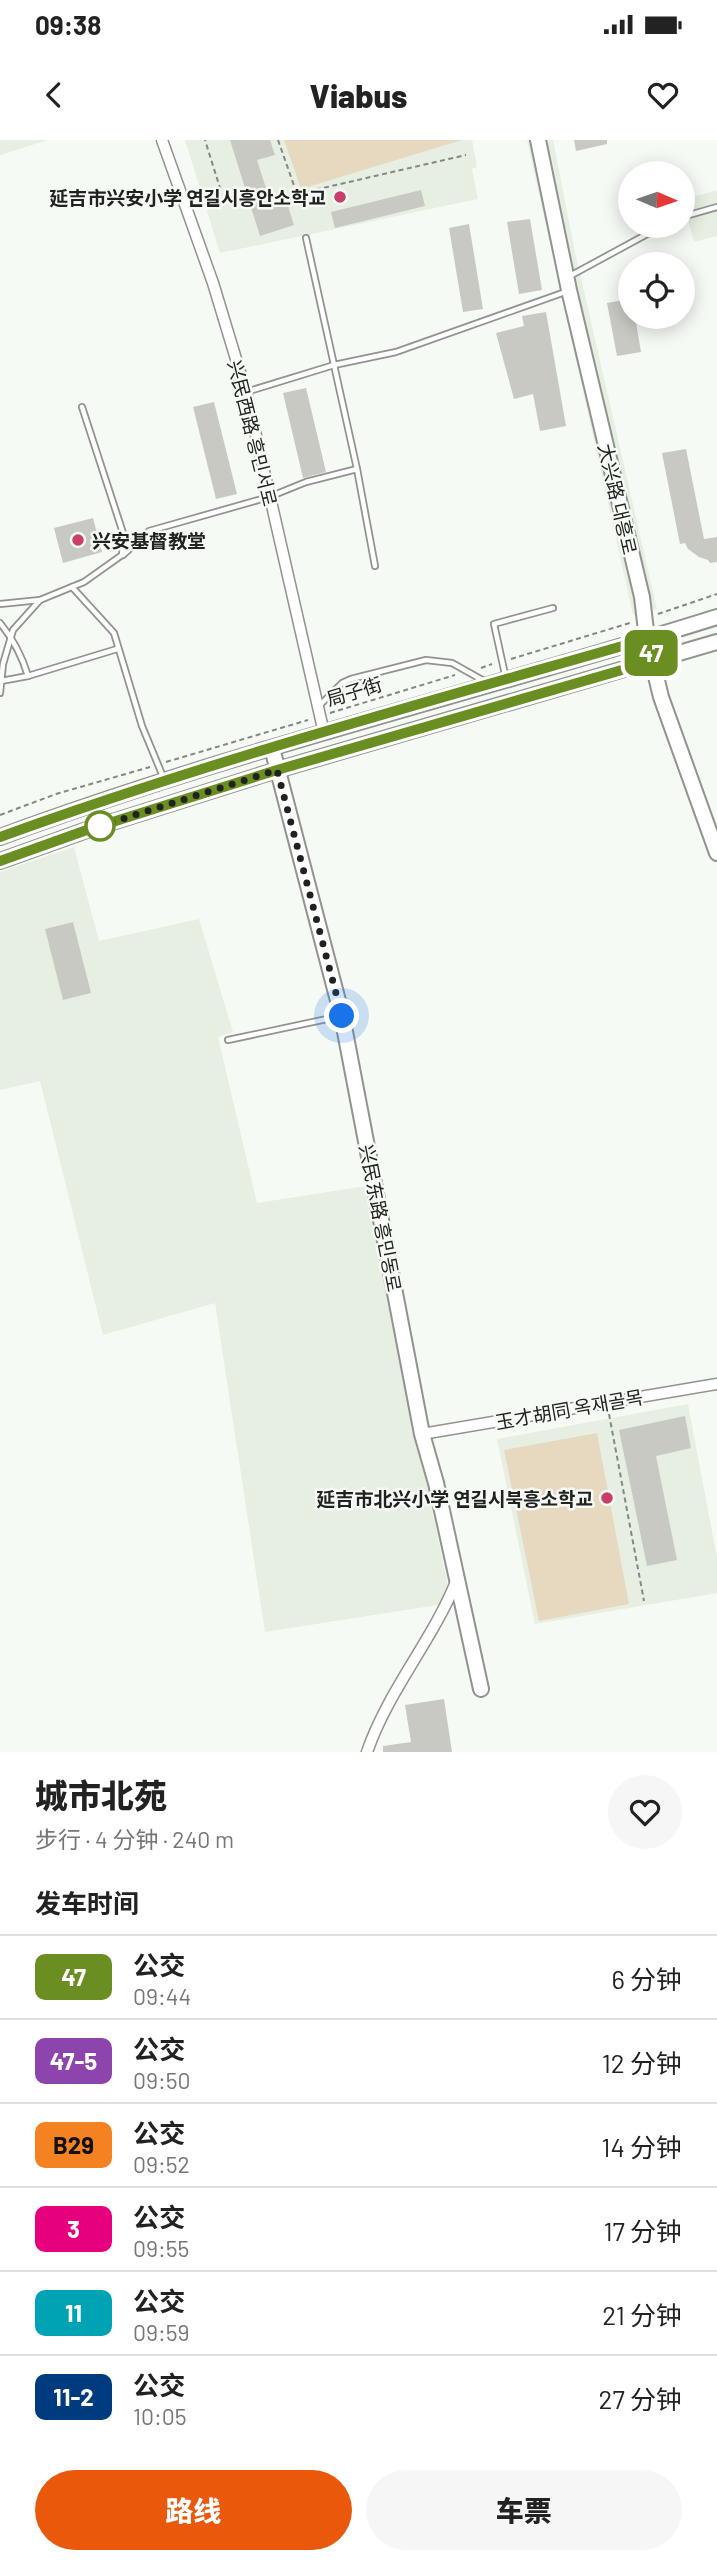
<!DOCTYPE html>
<html lang="zh">
<meta charset="utf-8">
<style>
:root{--surface:#fff;--page:#f6f6f6;--text:#222;--muted:#767676;--line:#e0e0e0;--accent:#ea580c}
body{margin:0;font-family:Barlow,"Noto Sans SC","Noto Sans KR",sans-serif;background:var(--page);color:var(--text);height:100vh;display:flex;flex-direction:column;font-size:26px;white-space:nowrap}
*{box-sizing:border-box;margin:0}
p{font-size:23px;color:var(--muted)}
.icon{flex:none;width:38px;height:38px;fill:none;stroke:currentColor;stroke-width:2;stroke-linecap:round;stroke-linejoin:round}
.map{position:relative;height:1612px;overflow:hidden}
.drawer{display:flex;flex-direction:column;background:var(--surface);flex:1}
.drawer>*{flex:none}
.badge{padding:0 14px;border-radius:10px;font-size:24px;line-height:46px}
.needle{width:46px;rotate:92deg}
.buttons{position:absolute;left:618px;top:21px;display:grid;gap:14px}
.buttons a{display:grid;place-items:center;width:77px;height:77px;border-radius:50%;background:var(--surface);box-shadow:0 4px 18px #0003;font-size:35px}
.you{position:absolute;width:35px;height:35px;margin:-18px;border:5px solid #fff;border-radius:50%;background:#1a73e8;box-shadow:0 0 0 10px #1a73e833}
.map>.badge{position:absolute;translate:-50% -50%;box-shadow:0 0 0 4px #fff}
h2{padding:0 35px;font-size:26px;line-height:63px}
.round{display:grid;place-items:center;flex:none;width:74px;height:74px;border-radius:37px;background:var(--page)}
.headline{display:flex;align-items:center;justify-content:space-between;height:119px;padding:0 35px}
h1{font-size:33px;font-weight:800;line-height:52px}
.button{display:flex;gap:14px;margin-top:auto;padding:14px 35px}
.button a{flex:1;height:80px;border-radius:42px;background:var(--accent);color:#fff;font-size:28px;font-weight:800;line-height:80px;text-align:center}
.button a+a{background:var(--page);color:var(--text)}
ul{padding:0;list-style:none}
li{display:flex;align-items:center;gap:21px;height:84px;padding:0 35px;border-top:2px solid var(--line)}
li div{flex:1}
li b{display:block;font-size:26px}
li em{font-style:normal}
li .badge{min-width:77px;font-weight:700;text-align:center}
.status{display:flex;justify-content:space-between;align-items:center;height:49px;padding:0 35px;background:var(--surface);direction:ltr}
.status svg{height:19px;fill:currentColor}
header{display:flex;justify-content:space-between;align-items:center;height:91px;padding:0 35px;background:var(--surface);font-size:32px;font-weight:800}
.map>svg:first-child{display:block}
.built{fill:#e6efe2}
.green{fill:#e6d9bf}
.building{fill:#c8c9c3}
.lines{fill:none;stroke-linecap:round;stroke-linejoin:round}
.lane-casing{stroke:#90938e;stroke-width:8}
.street-casing{stroke:#90938e;stroke-width:13}
.secondary-casing{stroke:#90938e;stroke-width:18}
.primary-casing{stroke:#90938e;stroke-width:18}
.path{stroke:#848783;stroke-width:2;stroke-dasharray:5 3.5;stroke-linecap:butt}
.lane{stroke:#fff;stroke-width:4.5}
.street{stroke:#fff;stroke-width:10}
.secondary{stroke:#fff;stroke-width:14}
.primary{stroke:#fff;stroke-width:14}
.line-casing{stroke:#fff;stroke-width:16}
.line{stroke:#6b8e23;stroke-width:10}
.walk{stroke:#202220;stroke-width:7;stroke-dasharray:0 12.6}
.poi-dot{fill:#cc3e6a;stroke:#f6faf4;stroke-width:2.5}
.stop-dot{fill:#fff;stroke:#6b8e23;stroke-width:3.5}
.labels{text-anchor:middle;dominant-baseline:central;stroke-width:5;stroke-linejoin:round;paint-order:stroke}
.poi-label{font-size:19px;font-weight:bold;fill:#202220;stroke:#f6faf4;text-anchor:end}
.street-label{font-size:19px;fill:#202220;stroke:#f6faf4}
</style>
<div class="status"><b>09:38</b><svg viewBox="0 0 49 12"><path d="M0 12V9h3v3zM5 12V6h3v6zM10 12V3h3v9zM15 12V0h3v12zM26 1h20v11H26zM47 4h2v5h-2z"/></svg></div>
<header><svg class="icon" aria-label="back" viewBox="0 0 24 24"><path d="M15 5l-7 7 7 7"/></svg>Viabus<svg class="icon" aria-label="heart" viewBox="0 0 24 24"><path d="M12 20l-8-8c-3-5 5-10 8-4 3-6 11-1 8 4z"/></svg></header>
<div class="map">
<svg width="717" height="1612" viewBox="0 0 717 1612">
<rect width="100%" height="100%" fill="#f6faf4"/>
<g class="built">
<path d="M0 0H48L0 15Z"/>
<path d="M185 0H472L477 27 472 29 478 59 220 113Z"/>
<path d="M527 0H553L575 112 657 469 633 475Z"/>
<path d="M717 50V96L694 102 683 60Z"/>
<path d="M74 707 99 801 199 779 233 892 218 897 257 1063 366 1046 451 1461 438 1465 265 1492 215 1163 103 1195 40 941 0 950V732Z"/>
<path d="M688 1264 717 1418V1453L535 1484 497 1299Z"/>
</g>
<g class="green">
<path d="M284 0H462L301 49Z"/>
<path d="M597 1293 629 1464 539 1481 504 1310Z"/>
</g>
<g class="building">
<path d="M230 0H270L275 15 257 20 271 64 286 60 294 85 260 96Z"/>
<path d="M574 0H607V4L576 11Z"/>
<path d="M421 50 425 66 335 88 331 72Z"/>
<path d="M530 79 542 150 519 154 507 82Z"/>
<path d="M469 84 483 169 463 172 449 88Z"/>
<path d="M630 159V177H635L641 212 617 216 607 163Z"/>
<path d="M546 172 566 286 540 291 533 254 514 259 496 193 524 186 522 176Z"/>
<path d="M306 248 326 332 303 338 283 253Z"/>
<path d="M214 262 237 354 216 359 193 267Z"/>
<path d="M686 309 704 399 717 397V422L710 423 708 420 699 417 688 409 685 403 680 404 662 313Z"/>
<path d="M93 378 102 412 63 423 54 388Z"/>
<path d="M73 782 91 853 63 860 45 789Z"/>
<path d="M685 1276 691 1308 656 1316 677 1420 647 1426 619 1290Z"/>
<path d="M444 1559 452 1612H383V1606L411 1602 405 1565Z"/>
</g>
<g class="lines">
<g class="lane-casing">
<g id="lane">
<path d="M682 77 717 67"/>
<path d="M306 98 357 329 375 426"/>
<path d="M568 137 662 86"/>
<path d="M246 252 334 225 396 212 568 151"/>
<path d="M123 415 149 391 269 357 306 342 357 329"/>
<path d="M72 447 114 493 142 586 164 639"/>
<path d="M0 464 40 460"/>
<path d="M0 483C14 500 22 516 28 536"/>
<path d="M506 539 494 484 553 468"/>
<path d="M1 541 28 536 117 509"/>
<path d="M0 553 3 524 13 490 40 460 84 442 122 415 124 396 82 267"/>
<path d="M320 565 342 543 351 539 426 520 452 523 486 542"/>
<path d="M228 900 341 876"/>
</g>
</g>
<g class="street-casing">
<g id="street">
<path d="M162 0 213 143 246 252 324 593"/>
<path d="M422 1294 717 1244"/>
<path d="M367 1612C388 1551 432 1501 456 1442"/>
</g>
</g>
<g class="secondary-casing">
<g id="secondary">
<path d="M538 0 569 150 642 457 647 499 661 557 717 713"/>
<path d="M272 608 342 876 422 1294 436 1343 481 1549"/>
</g>
</g>
<g class="primary-casing">
<g id="primary">
<path d="M0 697C235 610 479 552 717 477"/>
<path d="M0 721 84 691 277 630 717 502"/>
</g>
</g>
<g class="path">
<path d="M278 0 297 54 466 15"/>
<path d="M194 57 220 48 205 0"/>
<path d="M658 474 717 454"/>
<path d="M511 519 633 482"/>
<path d="M481 528 492 524"/>
<path d="M330 573 455 535"/>
<path d="M166 622 308 580"/>
<path d="M0 675 56 654 150 627"/>
<path d="M609 1274 644 1461"/>
</g>
<use href="#lane" class="lane"/>
<use href="#street" class="street"/>
<use href="#secondary" class="secondary"/>
<use href="#primary" class="primary"/>
</g>
<g class="lines">
<g class="line-casing">
<path id="line" d="M0 697C212 620 431 561 647 499L653 521 277 630 84 691 0 721"/>
</g>
<use href="#line" class="line"/>
<path class="walk" d="M100 686 277 630 342 876"/>
</g>
<g class="poi-dot">
<circle cx="340" cy="57" r="7"/>
<circle cx="78" cy="400" r="7"/>
<circle cx="607" cy="1358" r="7"/>
</g>
<circle class="stop-dot" cx="100" cy="686" r="14"/>
<g class="labels">
<g class="poi-label">
<text x="326" y="57">延吉市兴安小学 연길시흥안소학교</text>
<text x="92" y="400" text-anchor="start">兴安基督教堂</text>
<text x="593" y="1358">延吉市北兴小学 연길시북흥소학교</text>
</g>
<g class="street-label">
<text transform="translate(253 293) rotate(76)">兴民西路 흥민서로</text>
<text transform="translate(618 359) rotate(77)">大兴路 대흥로</text>
<text transform="translate(354 551) rotate(-17)">局子街</text>
<text transform="translate(381 1078) rotate(79)">兴民东路 흥민동로</text>
<text transform="translate(569 1269) rotate(-10)">玉才胡同 옥재골목</text>
</g>
</g>
</svg>
<div class="buttons">
<a><svg class="needle" viewBox="-14 -14 28 28"><path d="M0-13l5 13h-10z" fill="#e53935"/><path d="M0 13l5-13h-10z" fill="#767676"/></svg></a>
<a><svg class="icon" aria-label="locate" viewBox="0 0 24 24"><circle cx="12" cy="12" r="6"/><path d="M12 2v4M12 18v4M2 12h4M18 12h4"/></svg></a>
</div>
<div class="you" style="left:342px;top:876px"></div>
<b class="badge" style="left:651px;top:513px;background:#6b8e23;color:#fff">47</b>
</div>
<section class="drawer">
<div class="headline"><div><h1>城市北苑</h1><p>步行 · 4 分钟 · 240 m</p></div><a class="round"><svg class="icon" aria-label="heart" viewBox="0 0 24 24"><path d="M12 20l-8-8c-3-5 5-10 8-4 3-6 11-1 8 4z"/></svg></a></div>
<h2>发车时间</h2>
<ul>
<li><span class="badge" style="background:#6b8e23;color:#fff">47</span><div><b>公交</b><p>09:44</p></div><em>6 分钟</em></li>
<li><span class="badge" style="background:#8e44ad;color:#fff">47-5</span><div><b>公交</b><p>09:50</p></div><em>12 分钟</em></li>
<li><span class="badge" style="background:#f58220;color:#111">B29</span><div><b>公交</b><p>09:52</p></div><em>14 分钟</em></li>
<li><span class="badge" style="background:#e6007e;color:#fff">3</span><div><b>公交</b><p>09:55</p></div><em>17 分钟</em></li>
<li><span class="badge" style="background:#00a3b4;color:#fff">11</span><div><b>公交</b><p>09:59</p></div><em>21 分钟</em></li>
<li><span class="badge" style="background:#003b80;color:#fff">11-2</span><div><b>公交</b><p>10:05</p></div><em>27 分钟</em></li>
</ul>
<div class="button"><a>路线</a><a>车票</a></div>
</section>
